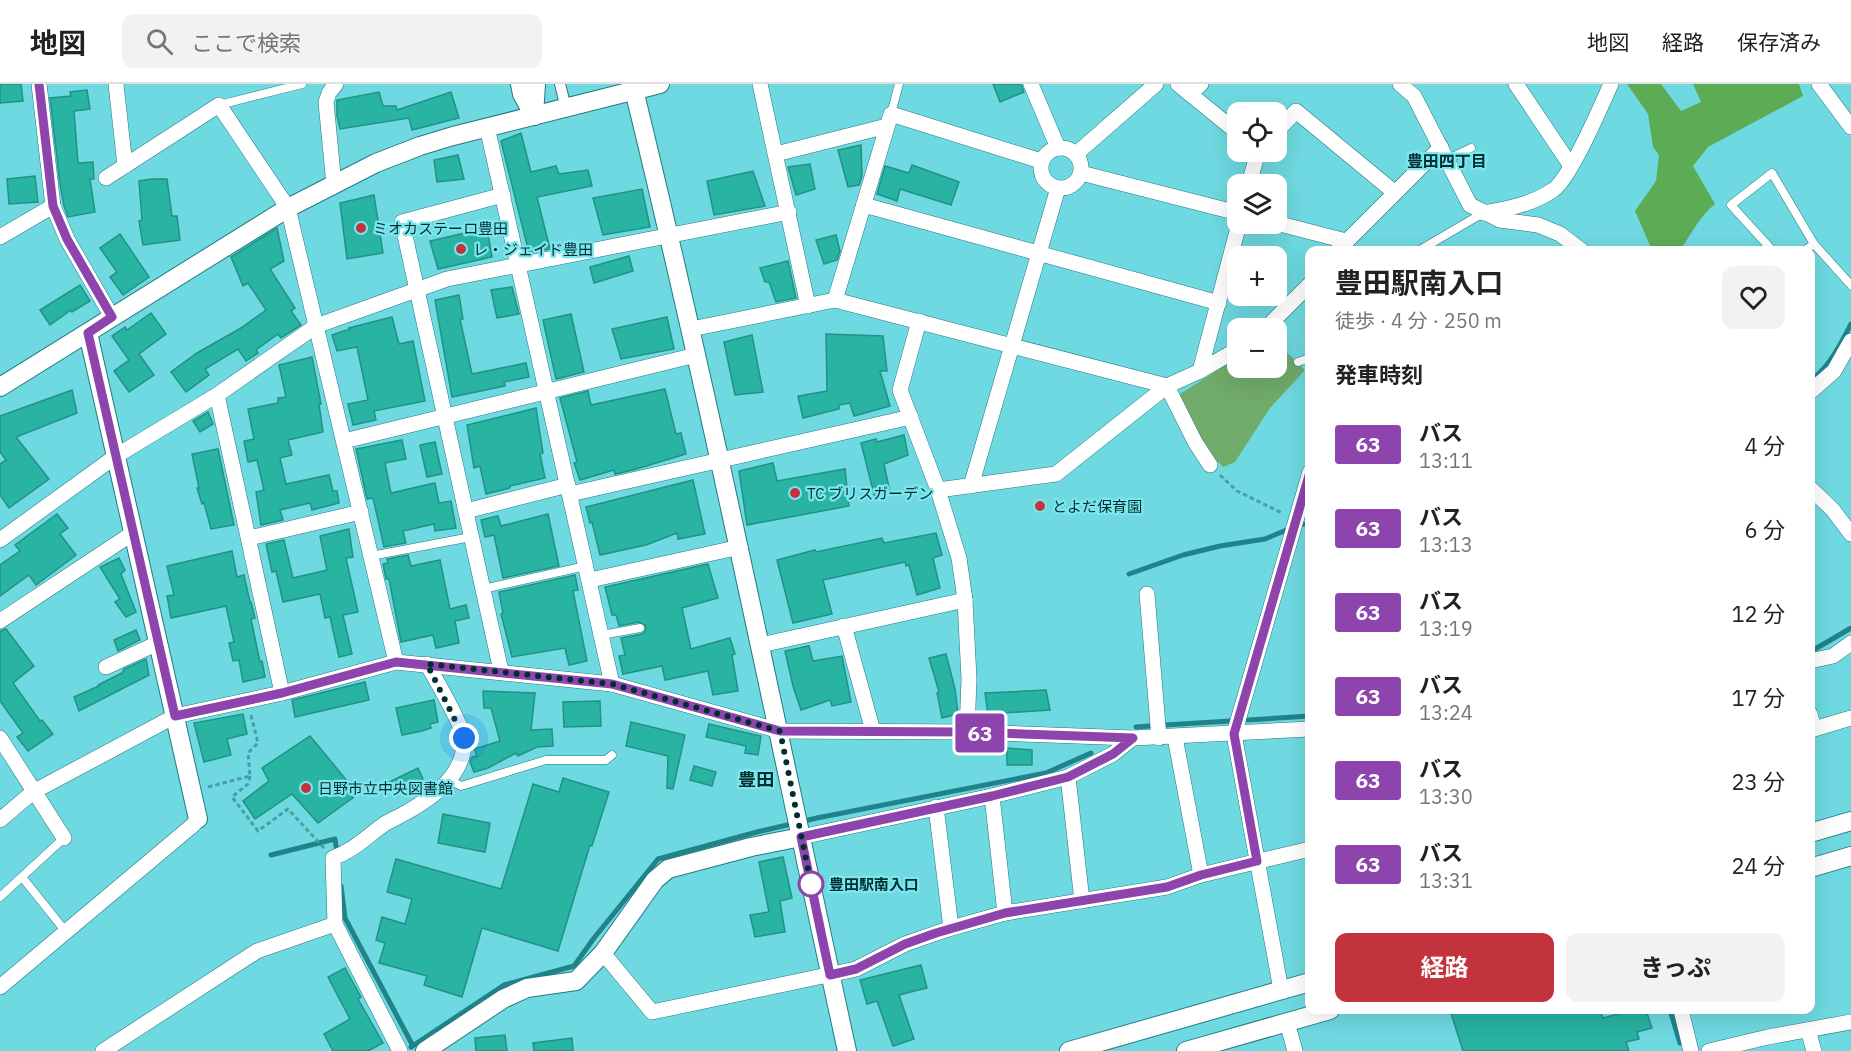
<!DOCTYPE html>
<html lang="ja">
<meta charset="utf-8">
<style>
:root{--surface:#fff;--page:#f2f2f2;--text:#222;--muted:#767676;--line:#e0e0e0;--accent:#c3333d}
body{margin:0;font-family:"IBM Plex Sans","Noto Sans JP",sans-serif;background:var(--page);color:var(--text);height:100vh;display:flex;flex-direction:column;font-size:22px;white-space:nowrap}
*{box-sizing:border-box;margin:0}
p{font-size:20px;color:var(--muted)}
.icon{flex:none;width:33px;height:33px;fill:none;stroke:currentColor;stroke-width:2;stroke-linecap:round;stroke-linejoin:round}
.map{position:relative;flex:1;overflow:hidden}
.drawer{position:absolute;left:1305px;top:162px;width:510px;height:768px;display:flex;flex-direction:column;background:var(--surface);border-radius:12px;box-shadow:0 6px 24px #0002}
.drawer>*{flex:none}
.badge{padding:0 12px;border-radius:4px;font-size:21px;line-height:39px}
.controls{position:absolute;left:1227px;top:18px;display:grid;gap:12px}
.controls a{display:grid;place-items:center;width:60px;height:60px;border-radius:12px;background:var(--surface);box-shadow:0 6px 24px #0002;font-size:30px}
.you{position:absolute;width:30px;height:30px;margin:-15px;border:4px solid #fff;border-radius:50%;background:#1a73e8;box-shadow:0 0 0 9px #1a73e833}
.map>.badge{position:absolute;translate:-50% -50%;box-shadow:0 0 0 3px #fff}
h2{padding:0 30px;font-size:22px;line-height:54px}
.round{display:grid;place-items:center;flex:none;width:63px;height:63px;border-radius:12px;background:var(--page)}
.overview{display:flex;align-items:center;justify-content:space-between;height:102px;padding:0 30px}
h1{font-size:28px;font-weight:700;line-height:45px}
.action{display:flex;gap:12px;margin-top:auto;padding:12px 30px}
.action a{flex:1;height:69px;border-radius:12px;background:var(--accent);color:#fff;font-size:24px;font-weight:700;line-height:69px;text-align:center}
.action a+a{background:var(--page);color:var(--text)}
ul{padding:0;list-style:none}
li{display:flex;align-items:center;gap:18px;height:84px;padding:0 30px}
li div{flex:1}
li b{display:block;font-size:22px}
li em{font-style:normal}
li .badge{min-width:66px;font-weight:700;text-align:center}
header{display:flex;align-items:center;gap:36px;box-sizing:border-box;height:84px;padding:0 30px;background:var(--surface);border-bottom:2px solid var(--line)}
header strong{font-size:28px}
nav{display:flex;gap:33px;margin-inline-start:auto;font-size:21px}
.search{width:420px;height:54px;background:var(--page);display:flex;align-items:center;gap:15px;box-sizing:border-box;padding:0 21px;border-radius:12px;color:var(--muted);font-size:22px}
.map>svg:first-child{display:block}
.green{fill:#71ac6b}
.forest{fill:#5cac55}
.lines{fill:none;stroke-linecap:round;stroke-linejoin:round}
.stream{stroke:#20838a;stroke-width:5}
.building{fill:#28b3a2;stroke:#219284;stroke-width:1.5}
.service-casing{stroke:#23797f;stroke-width:9}
.pedestrian-casing{stroke:#23797f;stroke-width:12}
.minor-casing{stroke:#23797f;stroke-width:16}
.tertiary-casing{stroke:#23797f;stroke-width:20}
.path{stroke:#499fa5;stroke-width:3;stroke-dasharray:4.5 3;stroke-linecap:butt}
.service{stroke:#fff;stroke-width:8}
.pedestrian{stroke:#fff;stroke-width:10}
.minor{stroke:#fff;stroke-width:15}
.tertiary{stroke:#fff;stroke-width:18}
.line-casing{stroke:#fff;stroke-width:14}
.line{stroke:#8e44ad;stroke-width:9}
.walk{stroke:#002f32;stroke-width:6;stroke-dasharray:0 10.8}
.poi-dot{fill:#c3333d;stroke:#7ce6ee;stroke-width:2}
.stop-dot{fill:#fff;stroke:#8e44ad;stroke-width:3}
.labels{text-anchor:middle;dominant-baseline:central;stroke-width:4.5;stroke-linejoin:round;paint-order:stroke}
.poi-label{font-size:15px;fill:#002f32;stroke:#7ce6ee;text-anchor:start}
.stop-label{font-size:15px;font-weight:bold;fill:#002f32;stroke:#7ce6ee;text-anchor:start}
.neighbourhood-label{font-size:16px;font-weight:bold;fill:#002f32;stroke:#7ce6ee}
.quarter-label{font-size:18px;font-weight:bold;fill:#002f32;stroke:#7ce6ee}
</style>
<header>
<strong>地図</strong>
<div class="search"><svg class="icon" aria-label="search" viewBox="0 0 24 24"><circle cx="10" cy="10" r="6"/><path d="M15 15l6 6"/></svg>ここで検索</div>
<nav><a>地図</a><a>経路</a><a>保存済み</a></nav>
</header>
<div class="map">
<svg width="1851" height="967" viewBox="0 0 1851 967">
<rect width="100%" height="100%" fill="#6fd9e1"/>
<path class="green" d="M1277 259 1305 286 1270 324 1235 378 1223 383 1197 356 1180 310 1237 274 1238 284H1276Z"/>
<path class="forest" d="M1627 0H1661L1681 27 1701 18 1693 0H1799L1803 12 1708 63 1693 82 1715 120C1699 133 1692 149 1680 166H1652L1635 127 1656 97 1659 71 1653 63 1648 30Z"/>
<g class="lines">
<g class="stream">
<path d="M1810 297C1829 284 1840 261 1851 240"/>
<path d="M1129 490 1183 471 1220 462 1265 455 1301 440H1310"/>
<path d="M1810 568 1851 544"/>
<path d="M1248 636 1310 632"/>
<path d="M1165 641 1230 637"/>
<path d="M1136 643 1149 642"/>
<path d="M271 771 335 755 337 769"/>
<path d="M341 802 345 834 413 962"/>
<path d="M1670 926 1680 959"/>
<path d="M411 963 504 901 574 882 594 854 658 775 757 748 817 734 1046 689 1091 669"/>
</g>
</g>
<g class="building">
<path d="M0 0H21L23 17 0 19Z"/>
<path d="M993 0H1021L1024 8 1000 18Z"/>
<path d="M87 6 90 25 74 27 78 79 93 78 94 95H90L95 128 68 133 64 122 60 100 50 14 71 12 70 8Z"/>
<path d="M379 8 383 22H396L397 26 451 8 459 34 412 46 409 34 340 45 337 32V16Z"/>
<path d="M521 49 531 88 556 82 559 90 588 86 592 102 537 113 550 165 529 169 501 57Z"/>
<path d="M861 61 862 92 859 101 848 103 838 66Z"/>
<path d="M458 71 464 95 437 98 434 76Z"/>
<path d="M810 80 815 105 796 111 788 83Z"/>
<path d="M912 81 959 98 951 121 900 105 897 117 877 110 885 82 909 89Z"/>
<path d="M753 87 765 122 714 131 707 97Z"/>
<path d="M35 92 38 118 9 120 7 95Z"/>
<path d="M152 95H167L172 132H177L180 156 143 161 139 137 142 136 139 97Z"/>
<path d="M642 105 650 143 603 151 593 114Z"/>
<path d="M374 111 383 169 347 175 340 119Z"/>
<path d="M277 144 284 177 270 185 295 224 291 227 301 241 281 254 278 250 256 266 258 269 246 277 238 265 205 285 209 291 186 308 171 288 197 269 241 244 266 226 248 199 243 202 231 173Z"/>
<path d="M487 144 492 173 438 185 430 157Z"/>
<path d="M120 150 149 193 123 211 110 193 117 188 100 164Z"/>
<path d="M836 151 840 167 837 176 824 180 816 156Z"/>
<path d="M629 172 633 187 594 199 590 183Z"/>
<path d="M788 177 796 214 776 218 769 198H765L760 184Z"/>
<path d="M80 201 90 217 72 228 71 226 50 241 40 226Z"/>
<path d="M512 203 519 230 497 234 491 206Z"/>
<path d="M459 211 463 235H460L472 290 526 279 529 293 504 298 505 302 452 313 435 216Z"/>
<path d="M151 229 166 250 139 270 154 291 129 308 114 287 129 276 112 252 125 243 127 246Z"/>
<path d="M571 230 584 288 556 295 543 236Z"/>
<path d="M392 233 399 260 413 257 425 317 374 327 376 336 353 341 348 320 368 316 357 263 337 267 332 251 350 245 349 244Z"/>
<path d="M667 233 674 265 621 275 612 245Z"/>
<path d="M826 250 883 252 887 287H880L890 322 854 332 850 319 839 321V325L803 334 798 312 827 307Z"/>
<path d="M752 251 763 308 735 311 724 258Z"/>
<path d="M312 273 321 320H319L323 348 288 356 292 371 280 374 286 400 329 391 333 407H337L339 419 312 426 310 419 280 426 283 436 261 441 256 408 264 406 257 376 248 378 244 357 254 355 248 325 278 319V314L286 313 279 281Z"/>
<path d="M665 305 676 350 681 349 686 370 633 386 615 390 614 386 580 396 574 379 577 378 560 314 588 307 591 321Z"/>
<path d="M72 306 77 329 16 353 49 395 9 424 0 411V380L6 376 0 368V332Z"/>
<path d="M536 324 543 369 540 370 545 394 510 402V404L486 410 480 382 474 384 467 341Z"/>
<path d="M208 328 213 340 200 348 193 337Z"/>
<path d="M904 351 908 371 884 380 890 408 875 414 861 359 876 355 877 358Z"/>
<path d="M402 356 406 375 385 379 391 409 435 399 439 419 451 417 456 444 435 447 434 440 403 447 406 459 384 463 373 414 367 415 356 365Z"/>
<path d="M435 358 442 390 427 393 420 361Z"/>
<path d="M218 365 234 441 211 445 204 419 202 420 197 404H199L192 370Z"/>
<path d="M773 379 777 397 845 385 849 422 747 441 739 387Z"/>
<path d="M693 396 705 450 678 455 677 449 646 461 600 471 592 438 590 439 586 423Z"/>
<path d="M57 430 68 444 60 450 76 471 36 501 29 491 0 512V481L20 467 15 461Z"/>
<path d="M548 430 559 482 503 494 494 451 485 453 481 436 498 432 501 442Z"/>
<path d="M349 445 353 473 346 474 358 528 343 531 352 570 339 573 330 533 325 534 320 510 283 518 276 487 272 488 266 460 284 456 293 494 327 486 320 452Z"/>
<path d="M936 449 942 471 933 474 940 504 917 511 909 481 906 482 905 478 823 496 832 530 793 539 777 476 815 466 816 468 882 454 884 459Z"/>
<path d="M232 467 237 493 244 491 250 518H251L255 534 251 535 260 578 262 577 265 593 243 598 239 576 233 577 229 559 234 558 226 522 171 534 167 512 174 511 167 482Z"/>
<path d="M408 471 411 482 440 476 450 525 466 521 469 534 455 537 459 559 436 564 433 551 401 558 389 495H386L383 480 388 479 387 475Z"/>
<path d="M119 474 125 486 121 490 136 528 126 533 115 518 120 515 100 483Z"/>
<path d="M708 480 718 514 682 524 691 565 730 554 735 570 732 571 738 607 713 611 708 587 665 596 662 582 623 590 619 572 625 571 621 554 642 550 645 547 646 542 639 538 619 542 616 531H612L605 503Z"/>
<path d="M575 491 578 506 573 507 587 577 569 581 565 564 512 573 501 530 503 529 499 508Z"/>
<path d="M6 545 34 582 13 599 40 637 42 636 53 650 28 667 17 653 23 649 0 617V547Z"/>
<path d="M136 546 140 556 118 567 114 556Z"/>
<path d="M809 562 813 577 842 572 851 618 832 622 830 616 801 626 793 602 785 567Z"/>
<path d="M946 570 955 605 958 630 942 634 937 609 939 608 929 574Z"/>
<path d="M146 575 149 591 79 627 74 613 99 602 98 601 122 589 124 585Z"/>
<path d="M365 598 369 616 295 633 292 616Z"/>
<path d="M1046 606 1050 626 988 630 985 609Z"/>
<path d="M483 607 535 609 531 646 552 645 553 662 537 663 518 672 516 669 488 684 474 688 470 678 472 673 477 672 474 665 500 657 491 624H484Z"/>
<path d="M434 616 438 638 430 640 431 644 422 647 402 651 396 624Z"/>
<path d="M600 617 601 642 564 643 563 618Z"/>
<path d="M243 630 247 650 227 655 231 671 204 678 194 639Z"/>
<path d="M631 638 685 651 673 705 667 704 668 672 626 662Z"/>
<path d="M709 640 761 652 758 671 745 669 746 662 706 653Z"/>
<path d="M310 652 358 710 318 739 292 710 255 735 243 717 269 697 262 684Z"/>
<path d="M1007 664 1032 666V681H1007Z"/>
<path d="M694 682 716 688 712 702 690 696Z"/>
<path d="M418 684 423 695 394 709 389 698Z"/>
<path d="M563 694 609 708 592 762 590 761 558 867 482 844 462 913 424 901 427 892 379 879 385 859 376 856 382 833 405 840 412 815 387 808 396 775 501 805 533 700 559 708Z"/>
<path d="M443 730 490 739 485 768 438 759Z"/>
<path d="M783 773 792 814 780 817 785 848 755 853 750 831 769 828 759 778Z"/>
<path d="M921 881 927 904 899 911 914 955 893 962 877 917 867 920 860 896Z"/>
<path d="M345 884 361 913 358 915 383 959 368 967H333L324 950 350 935 328 893Z"/>
<path d="M1450 926H1600L1603 934 1633 926H1646L1652 944 1637 948 1639 955 1626 958 1629 967H1463Z"/>
<path d="M505 951 507 967H476L475 954Z"/>
<path d="M572 954 573 967H534L533 959Z"/>
</g>
<g class="lines">
<g class="service-casing">
<g id="service">
<path d="M219 21 302 0"/>
<path d="M891 30 899 0"/>
<path d="M1446 76 1471 64"/>
<path d="M1420 166 1483 129"/>
<path d="M1772 166 1731 121 1772 89 1814 160 1851 201"/>
<path d="M1805 166 1814 160"/>
<path d="M1298 278 1310 274"/>
<path d="M371 472 471 453"/>
<path d="M483 505 586 482"/>
<path d="M602 551 640 544"/>
<path d="M450 696 461 702 546 676H606L612 671"/>
<path d="M22 793 66 848"/>
<path d="M0 813 64 754"/>
</g>
</g>
<g class="pedestrian-casing">
<path id="pedestrian" d="M560 0 566 24"/>
</g>
<g class="minor-casing">
<g id="minor">
<path d="M39 0 53 122 67 155 112 233"/>
<path d="M116 0 125 82"/>
<path d="M760 0 808 222"/>
<path d="M1031 0 1058 64"/>
<path d="M1178 0 1190 10 1201 0"/>
<path d="M1400 0 1414 12 1470 121 1500 136 1538 141 1560 150 1581 166"/>
<path d="M1516 0 1571 82"/>
<path d="M1819 0 1851 43"/>
<path d="M1190 10 1238 49"/>
<path d="M487 43 612 600"/>
<path d="M1276 48 1296 27 1394 108"/>
<circle cx="1061" cy="84" r="20"/>
<path d="M776 70 887 42"/>
<path d="M1076 70 1156 0"/>
<path d="M1081 89 1238 129"/>
<path d="M106 94 219 21 288 124 396 578"/>
<path d="M1249 100 1258 68"/>
<path d="M334 101 326 18 329 9 336 0"/>
<path d="M864 121 1219 219"/>
<path d="M1483 129C1507 125 1533 120 1553 106 1570 95 1601 22 1611 0"/>
<path d="M1276 139 1346 157"/>
<path d="M0 153 53 122"/>
<path d="M1338 166 1441 63"/>
<path d="M835 216 891 30 1041 77"/>
<path d="M919 237 900 306 938 406 959 474 965 516 969 595 967 648"/>
<path d="M1266 244 1310 200"/>
<path d="M691 245 835 216 1167 302 1195 358 1210 381"/>
<path d="M1200 287 1239 140"/>
<path d="M1810 308 1834 287 1851 257"/>
<path d="M217 311 282 609"/>
<path d="M344 357 696 271"/>
<path d="M971 402 1058 104"/>
<path d="M1810 404 1833 426 1851 450"/>
<path d="M938 406 1056 390 1167 302 1200 287 1238 265"/>
<path d="M570 410 911 333"/>
<path d="M466 427 568 401"/>
<path d="M249 454 361 428"/>
<path d="M0 456 116 372 217 311 316 242 447 195 789 128"/>
<path d="M590 496 740 463"/>
<path d="M1147 510 1159 654"/>
<path d="M0 537 133 449"/>
<path d="M844 542 873 647"/>
<path d="M761 561 965 516"/>
<path d="M1810 577 1833 572 1851 559"/>
<path d="M106 583 158 559"/>
<path d="M501 587 402 138 503 111"/>
<path d="M1810 630 1814 645 1851 634"/>
<path d="M1175 653 1201 791"/>
<path d="M0 654 64 754"/>
<path d="M1068 693 1082 817"/>
<path d="M992 712 1005 829"/>
<path d="M936 723 951 844"/>
<path d="M0 736 33 708 175 632 282 609 396 578 612 600 780 647 967 648 1133 654 1310 645"/>
<path d="M801 753 992 712 1068 693 1113 670 1133 654"/>
<path d="M603 869 652 928 856 885 905 860 951 844 1005 829 1167 803 1201 791 1310 765"/>
<path d="M0 903 193 741 198 735"/>
<path d="M1281 906 1234 650 1310 388"/>
<path d="M1681 926 1691 967"/>
<path d="M1287 938 1295 967"/>
<path d="M1808 946 1814 967"/>
<path d="M103 967 257 867 335 840"/>
<path d="M400 967 335 840 333 774C355 765 364 755 383 741 390 736 399 733 407 728 434 713 466 689 464 655 463 642 435 594 427 580"/>
<path d="M1709 967 1768 953 1851 938"/>
</g>
</g>
<g class="tertiary-casing">
<g id="tertiary">
<path d="M520 0 522 10 534 32"/>
<path d="M634 6C712 325 777 646 847 967"/>
<path d="M534 32 536 0"/>
<path d="M88 249 198 735"/>
<path d="M0 303 288 124 376 79 420 62 453 52 660 0"/>
<path d="M1810 749 1851 737"/>
<path d="M1810 784 1851 772"/>
<path d="M425 967 503 915 527 904 576 897 603 869 655 796 668 785 751 763 801 753"/>
<path d="M1069 967 1310 898"/>
<path d="M1186 967 1330 926"/>
</g>
</g>
<g class="path">
<path d="M1220 391 1237 407 1282 429"/>
<path d="M250 692 248 700 232 713 258 747 288 725 324 764"/>
<path d="M208 703 250 692 248 669 258 659 251 631"/>
</g>
<use href="#service" class="service"/>
<use href="#pedestrian" class="pedestrian"/>
<use href="#minor" class="minor"/>
<use href="#tertiary" class="tertiary"/>
</g>
<g class="lines">
<g class="line-casing">
<path id="line" d="M39 0 53 122 67 155 112 233 88 249 175 632 282 609 396 578 612 600 780 647 967 648 1133 654 1113 670 1068 693 992 712 801 753 830 891 856 885 905 860 936 849 1005 829 1167 803 1201 791 1257 777 1234 650 1310 388"/>
</g>
<use href="#line" class="line"/>
<path class="walk" d="M464 654 427 580 612 600 780 647 811 800"/>
</g>
<g class="poi-dot">
<circle cx="361" cy="144" r="6"/>
<circle cx="461" cy="165" r="6"/>
<circle cx="795" cy="409" r="6"/>
<circle cx="1040" cy="422" r="6"/>
<circle cx="306" cy="704" r="6"/>
</g>
<circle class="stop-dot" cx="811" cy="800" r="12"/>
<g class="labels">
<g class="poi-label">
<text x="373" y="144">ミオカステーロ豊田</text>
<text x="473" y="165">レ・ジェイド豊田</text>
<text x="807" y="409">TC ブリスガーデン</text>
<text x="1052" y="422">とよだ保育園</text>
<text x="318" y="704">日野市立中央図書館</text>
</g>
<g class="stop-label">
<text x="829" y="800">豊田駅南入口</text>
</g>
<g class="neighbourhood-label">
<text x="1447" y="77">豊田四丁目</text>
</g>
<g class="quarter-label">
<text x="756" y="695">豊田</text>
</g>
</g>
</svg>
<div class="controls">
<a><svg class="icon" aria-label="locate" viewBox="0 0 24 24"><circle cx="12" cy="12" r="6"/><path d="M12 2v4M12 18v4M2 12h4M18 12h4"/></svg></a>
<a><svg class="icon" aria-label="layers" viewBox="0 0 24 24"><path d="M12 4l9 5-9 5-9-5zM3 14l9 5 9-5"/></svg></a>
<a>+</a>
<a>−</a>
</div>
<div class="you" style="left:464px;top:654px"></div>
<b class="badge" style="left:980px;top:649px;background:#8e44ad;color:#fff">63</b>
<section class="drawer">
<div class="overview"><div><h1>豊田駅南入口</h1><p>徒歩 · 4 分 · 250 m</p></div><a class="round"><svg class="icon" aria-label="heart" viewBox="0 0 24 24"><path d="M12 20l-8-8c-3-5 5-10 8-4 3-6 11-1 8 4z"/></svg></a></div>
<h2>発車時刻</h2>
<ul>
<li><span class="badge" style="background:#8e44ad;color:#fff">63</span><div><b>バス</b><p>13:11</p></div><em>4 分</em></li>
<li><span class="badge" style="background:#8e44ad;color:#fff">63</span><div><b>バス</b><p>13:13</p></div><em>6 分</em></li>
<li><span class="badge" style="background:#8e44ad;color:#fff">63</span><div><b>バス</b><p>13:19</p></div><em>12 分</em></li>
<li><span class="badge" style="background:#8e44ad;color:#fff">63</span><div><b>バス</b><p>13:24</p></div><em>17 分</em></li>
<li><span class="badge" style="background:#8e44ad;color:#fff">63</span><div><b>バス</b><p>13:30</p></div><em>23 分</em></li>
<li><span class="badge" style="background:#8e44ad;color:#fff">63</span><div><b>バス</b><p>13:31</p></div><em>24 分</em></li>
</ul>
<div class="action"><a>経路</a><a>きっぷ</a></div>
</section>
</div>
